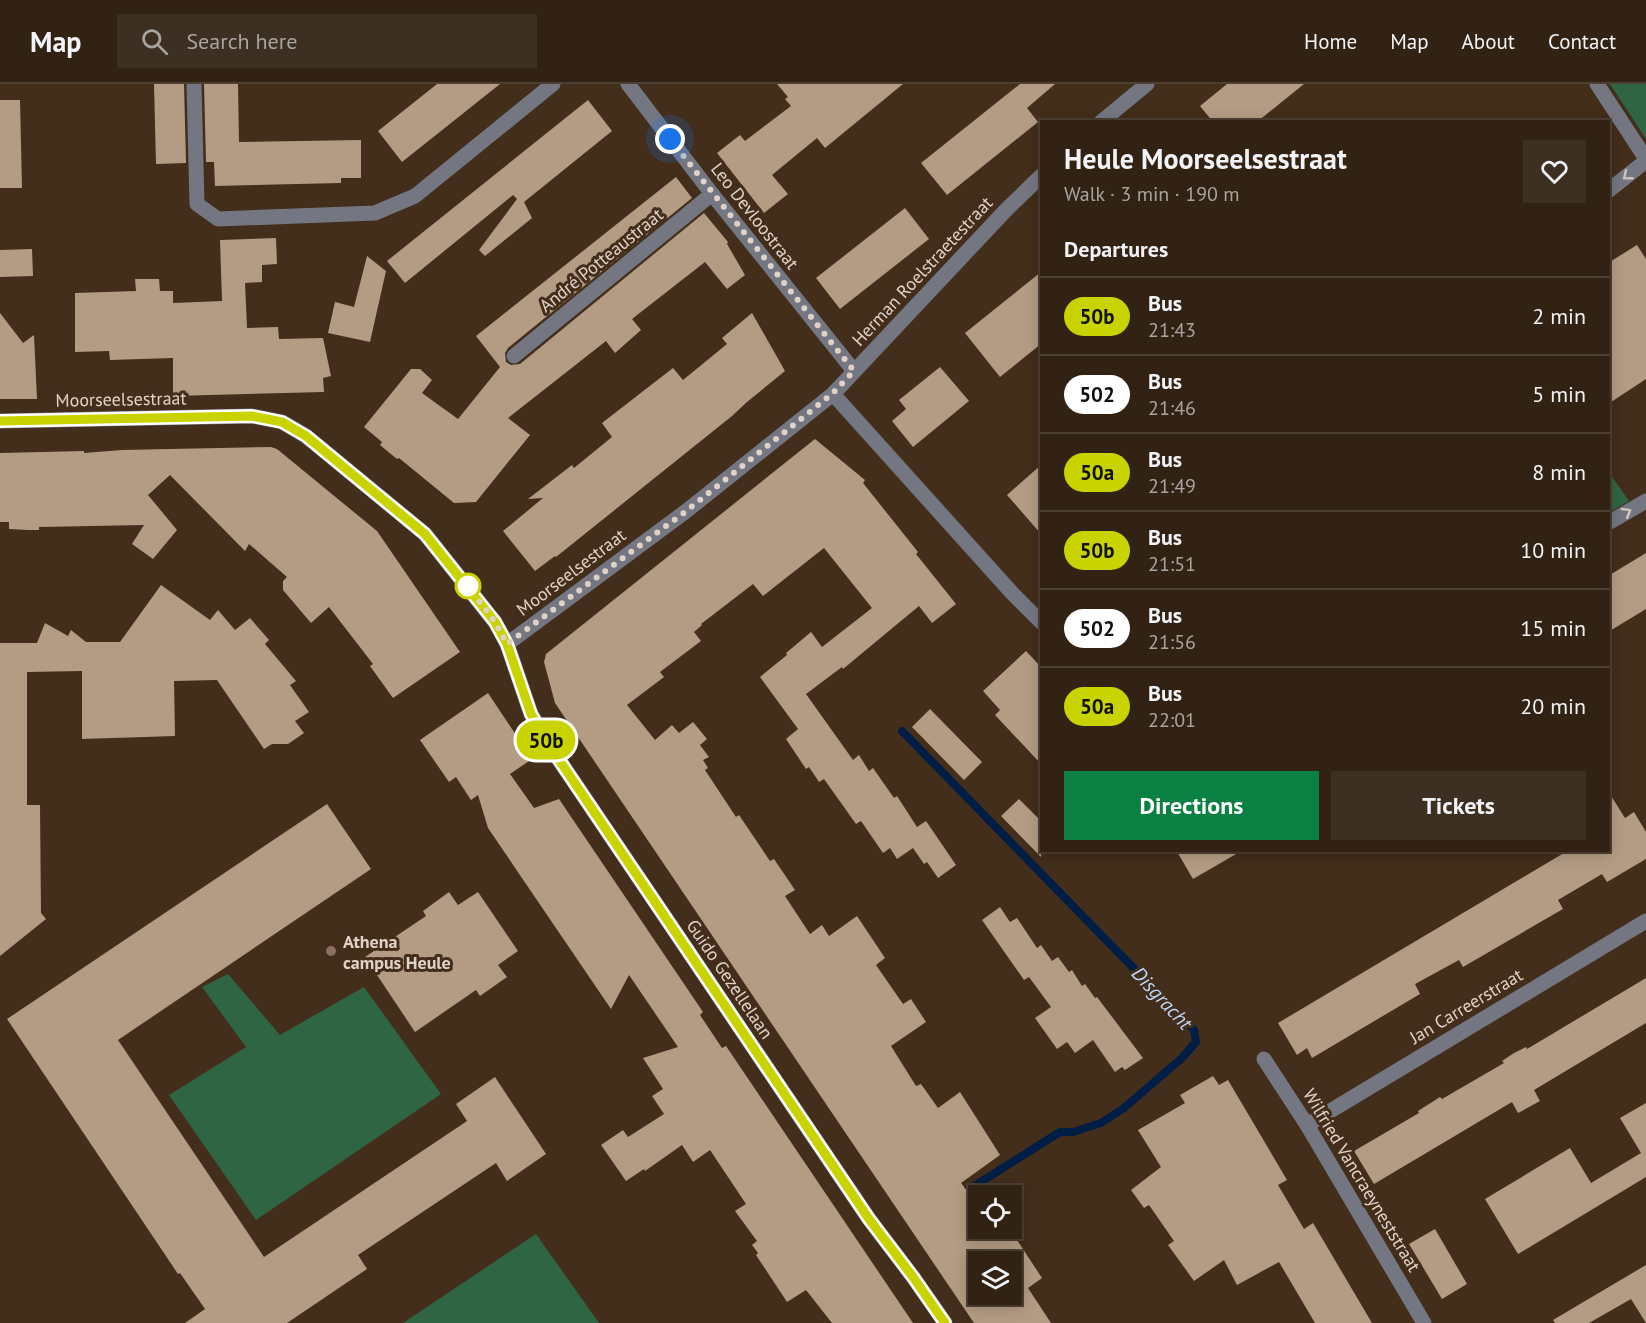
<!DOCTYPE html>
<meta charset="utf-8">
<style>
:root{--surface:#322214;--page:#3d2f22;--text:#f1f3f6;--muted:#a8a4a0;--line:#4d3f34;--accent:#0b8043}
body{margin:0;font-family:"PT Sans",sans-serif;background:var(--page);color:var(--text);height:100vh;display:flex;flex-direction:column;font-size:22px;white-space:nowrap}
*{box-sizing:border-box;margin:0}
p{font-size:20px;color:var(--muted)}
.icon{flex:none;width:33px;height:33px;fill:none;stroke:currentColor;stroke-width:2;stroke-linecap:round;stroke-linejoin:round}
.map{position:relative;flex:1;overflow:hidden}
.panel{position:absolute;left:1040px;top:36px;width:570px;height:732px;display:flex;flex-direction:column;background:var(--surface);border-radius:0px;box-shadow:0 3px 15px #0003,0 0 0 2px var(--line)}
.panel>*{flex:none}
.badge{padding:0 12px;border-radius:20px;font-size:21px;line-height:39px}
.controls{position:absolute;left:968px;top:1101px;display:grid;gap:12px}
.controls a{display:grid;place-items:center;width:54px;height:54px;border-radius:0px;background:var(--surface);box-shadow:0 3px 15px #0003,0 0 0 2px var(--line);font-size:30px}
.you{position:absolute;width:30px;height:30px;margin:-15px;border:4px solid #fff;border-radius:50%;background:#1a73e8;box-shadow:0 0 0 9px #1a73e833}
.map>.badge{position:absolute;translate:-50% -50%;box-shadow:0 0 0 3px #fff}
h2{padding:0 24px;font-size:22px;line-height:54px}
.round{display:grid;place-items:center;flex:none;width:63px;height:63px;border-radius:0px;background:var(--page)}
.overview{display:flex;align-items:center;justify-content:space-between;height:102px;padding:0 24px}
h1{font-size:28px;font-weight:600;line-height:45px}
.button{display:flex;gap:12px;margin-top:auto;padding:12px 24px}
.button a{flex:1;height:69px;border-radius:0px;background:var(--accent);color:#fff;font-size:24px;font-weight:600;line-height:69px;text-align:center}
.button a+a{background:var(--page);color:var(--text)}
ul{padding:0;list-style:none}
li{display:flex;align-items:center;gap:18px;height:78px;padding:0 24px;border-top:2px solid var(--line)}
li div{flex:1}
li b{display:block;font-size:22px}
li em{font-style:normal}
li .badge{min-width:66px;font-weight:700;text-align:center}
header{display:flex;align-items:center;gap:36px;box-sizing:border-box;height:84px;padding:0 30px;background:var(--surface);border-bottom:2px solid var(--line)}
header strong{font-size:28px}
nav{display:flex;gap:33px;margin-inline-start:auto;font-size:21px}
.search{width:420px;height:54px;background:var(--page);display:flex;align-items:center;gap:15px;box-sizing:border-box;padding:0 21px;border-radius:0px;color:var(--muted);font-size:22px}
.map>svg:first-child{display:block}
.green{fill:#306543}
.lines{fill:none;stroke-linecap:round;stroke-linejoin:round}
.stream{stroke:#001e45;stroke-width:8}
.building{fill:#b49c84;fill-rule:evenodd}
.minor{stroke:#747682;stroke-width:15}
.oneway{stroke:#d1c4bd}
.line-casing{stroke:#fff;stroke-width:14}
.line{stroke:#c8d300;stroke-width:9}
.walk{stroke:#e1d2c7;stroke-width:6;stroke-dasharray:0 10.8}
.stop-dot{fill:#fff;stroke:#c8d300;stroke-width:3}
.education-dot{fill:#8d6e63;stroke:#432d1b;stroke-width:2}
.labels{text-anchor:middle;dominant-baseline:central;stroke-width:6;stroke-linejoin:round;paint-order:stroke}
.street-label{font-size:18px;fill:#e1d2c7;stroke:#432d1b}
.poi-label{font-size:18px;font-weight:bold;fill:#e1d2c7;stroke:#432d1b;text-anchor:start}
.water-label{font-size:20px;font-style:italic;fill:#bed6f7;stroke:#432d1b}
</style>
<header>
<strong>Map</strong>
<div class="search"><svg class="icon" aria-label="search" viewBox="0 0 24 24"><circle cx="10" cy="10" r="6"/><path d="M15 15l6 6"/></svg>Search here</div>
<nav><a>Home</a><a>Map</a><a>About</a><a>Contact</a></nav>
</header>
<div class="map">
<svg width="1646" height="1239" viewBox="0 0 1646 1239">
<rect width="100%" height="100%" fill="#432d1b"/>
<g class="green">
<path d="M1610 0H1646V55Z"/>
<path d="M1608 387 1629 417 1608 429Z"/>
<path d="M228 890 280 951 364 903 441 1010 256 1136 169 1011 246 963 202 903Z"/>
<path d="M536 1150 599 1239H403L521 1160Z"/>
</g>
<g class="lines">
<path class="stream" d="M902 647 1194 946 1196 958 1182 974 1124 1024 1101 1039 1073 1048H1060L960 1111"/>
</g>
<g class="building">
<path d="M154 0H184L186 79 156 80Z"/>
<path d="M204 0H238L239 58 361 56V94H341V99L215 102 214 78H206Z"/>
<path d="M437 0H500L402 78 378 47Z"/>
<path d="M777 0H903L825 64 817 54 772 91 788 110 764 129 717 69 740 51 745 57 791 22 785 15 788 13Z"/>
<path d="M1020 0H1055L1027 24 1038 38 947 111 921 79Z"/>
<path d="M1227 0H1304L1257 38H1213L1200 22Z"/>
<path d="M0 16H20L22 104H0Z"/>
<path d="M588 16 612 47 524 118 532 134 485 172 479 166 517 115 513 111 405 199 387 177Z"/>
<path d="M676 93 692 114 508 264 505 269 506 278 511 281 520 280 704 129 728 158 727 160 745 191 727 205 705 178 632 235 641 246 615 269 606 257 508 334 530 351 476 418 454 419 399 374 397 375 380 361 382 358 364 343 411 285H420L432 296 422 309 458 335 500 283 476 252Z"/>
<path d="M905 124 929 155 840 225 816 194Z"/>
<path d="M276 154 277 180 262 181V198L245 199 247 244 278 243 279 255 323 254 331 292 323 294 324 308 173 312V274L110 276 109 267 75 268V209L136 207 135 195H159L160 207H173V219L222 217 220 156Z"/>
<path d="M1637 161 1646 175V295L1608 320V179Z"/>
<path d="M32 165 33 192 0 193V166Z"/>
<path d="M367 172 386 187 370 258 328 249 335 218 354 223Z"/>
<path d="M1041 188V260L1000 293 965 249Z"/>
<path d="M0 229 23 259 34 251 37 315H0Z"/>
<path d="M752 229 785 287 747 318 732 332 556 473 555 472 535 487 503 447 543 414 528 415 572 381 574 384 612 353 602 339 673 284 683 296 727 260 722 254Z"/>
<path d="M940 283 969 317 913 363 892 337 906 325 899 316Z"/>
<path d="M815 355 865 396 863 399 918 468 916 470 956 520 932 539 919 522 843 585 842 583 806 610 853 676 859 671 869 687 873 684 894 714 897 712 917 743 926 737 956 781 938 794 927 778 924 780 913 764 897 775 890 764 883 769 861 737 856 740 824 695 819 698 809 683 806 685 786 655 798 645 760 593 787 571 786 569 811 548 822 563 872 524 824 464 763 512 753 500 701 540 702 541 694 548 701 557 660 588 664 593 627 621 655 656 672 641 679 649 693 638 707 655 700 661 709 673 703 676 708 684 705 686 736 733 739 731 770 777 774 775 795 806 785 812 810 850 822 841 829 852 857 832 885 874 876 881 903 920 911 915 926 938 891 962 916 1002 921 1000 938 1024 960 1008 1000 1071 961 1099 978 1121V1144H1009L1042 1194 1028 1204 1051 1239H974L555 619 544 578 546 570ZM978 1178H1011V1210H978Z"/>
<path d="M271 363 277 365 377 447 460 568 393 614 370 582 373 580 329 523 311 539 283 506V497L287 493 249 460 245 467 170 391 148 411 177 446 153 475 132 460 144 441 39 443V446H28L9 445V438H0V369L84 367V369L122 366Z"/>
<path d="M1041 381V450L1007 411Z"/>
<path d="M1646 469V525L1608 548V492Z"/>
<path d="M161 501 210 536 218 526 235 546 250 534 269 556 265 560 296 597 290 601 309 628 295 637 304 649 288 660H272L264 665 217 596 174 597 175 652 82 655V587L27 588V721H40L41 829 46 835 0 872V559H37L45 539 68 552 71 546 86 558H120Z"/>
<path d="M1026 567 1041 583V680L995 631 1000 626 983 607Z"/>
<path d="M488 609 532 675 510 690 534 724 559 715 703 928 700 931 722 964 726 962 913 1239H832L806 1206 787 1218 756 1171 758 1169 752 1161 757 1157 735 1127 746 1120 710 1066 693 1078 682 1061 645 1087 644 1085 626 1097 601 1061 623 1046 628 1053 664 1030 652 1012 663 1005 643 974 678 963 629 891 611 925 488 744 478 711 471 716 456 693 449 698 420 656Z"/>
<path d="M930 625 982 678 964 696 912 643Z"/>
<path d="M1608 707 1625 734 1634 728 1646 748V775L1607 798 1602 790 1558 816 1563 825 1463 883 1459 876 1415 900 1420 910 1312 974 1307 964 1297 971 1278 939 1569 766H1608Z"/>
<path d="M1019 715 1041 737V773L1001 732Z"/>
<path d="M327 720 371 785 118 956 264 1173 467 1037 456 1020 495 993 546 1070 507 1097 496 1079 358 1171 367 1185 287 1239H185L205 1225 180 1189 178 1190 7 935Z"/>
<path d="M1176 766H1243L1193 795Z"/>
<path d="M449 808 458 821 478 808 518 867 498 881 507 893 480 912 476 906 415 948 365 873 426 832 423 827Z"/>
<path d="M1000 823 1010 838 1017 834 1037 864 1041 861 1052 877 1058 873 1069 888 1072 886 1082 902 1085 900 1095 914 1097 913 1143 974 1125 986 1122 983 1115 988 1093 956 1075 969 1067 958 1057 965 1035 934 1051 923 1029 893 1024 896 982 836Z"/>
<path d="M1646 894V939L1534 1006 1540 1017 1518 1029 1512 1018 1374 1100 1354 1067 1419 1029 1418 1027 1440 1013 1442 1015 1504 979 1502 977 1514 969 1526 963 1527 965Z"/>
<path d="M1213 992 1219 1001 1228 996 1287 1096 1278 1101 1304 1145 1313 1139 1372 1239H1315L1279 1178 1237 1201 1224 1176 1194 1197 1168 1161 1174 1157 1149 1121 1144 1124 1131 1106 1161 1083 1138 1046 1185 1019 1180 1011Z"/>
<path d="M1646 1019V1093L1518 1170 1485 1115 1570 1064 1591 1099 1641 1069 1620 1034Z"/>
<path d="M1435 1145 1467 1200 1442 1215 1409 1160Z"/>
<path d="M1646 1181V1239L1631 1215 1589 1239H1555L1553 1236Z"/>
</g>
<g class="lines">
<g class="minor">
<path d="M194 0 197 120 218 135 375 129 415 112 553 0"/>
<path d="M628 0 712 110 854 287"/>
<path d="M1597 0 1646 75"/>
<path d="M1101 38 1147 0"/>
<path d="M1608 107 1646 77"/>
<path d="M514 272 712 110"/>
<path d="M833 310 1012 509 1041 538"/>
<path d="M0 337 252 332 282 338 306 352 425 450 495 538 507 560 531 630 551 664 869 1135 913 1193 945 1239"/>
<path d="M1608 439 1646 417"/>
<path d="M507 560 685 428 833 310 1005 127 1041 92"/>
<path d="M1264 975 1307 1041 1424 1239"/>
<path d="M1307 1041 1646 837"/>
</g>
</g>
<defs><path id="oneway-chevron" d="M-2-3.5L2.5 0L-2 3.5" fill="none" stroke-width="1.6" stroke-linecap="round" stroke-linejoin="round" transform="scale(1.5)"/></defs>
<g class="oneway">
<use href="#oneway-chevron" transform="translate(1627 92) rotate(141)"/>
<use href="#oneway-chevron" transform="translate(1627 428) rotate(-31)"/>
</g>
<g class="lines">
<g class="line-casing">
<path id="line" d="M0 337 252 332 282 338 306 352 425 450 495 538 507 560 531 630 551 664 869 1135 913 1193 945 1239"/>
</g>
<use href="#line" class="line"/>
<path class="walk" d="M468 502 464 497 495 538 507 560 685 428 832 310 854 287 670 55"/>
</g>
<circle class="stop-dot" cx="468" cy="502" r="12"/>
<circle class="education-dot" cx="331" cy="867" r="6"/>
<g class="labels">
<g class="street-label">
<text transform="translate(755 132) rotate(52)">Leo Devloostraat</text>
<text transform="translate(601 176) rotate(-39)">André Potteaustraat</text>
<text transform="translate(922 187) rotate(-47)">Herman Roelstraetestraat</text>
<text transform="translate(121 315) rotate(-1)">Moorseelsestraat</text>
<text transform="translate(571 488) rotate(-37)">Moorseelsestraat</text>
<text transform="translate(730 895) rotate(56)">Guido Gezellelaan</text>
<text transform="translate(1466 922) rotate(-31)">Jan Carreerstraat</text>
<text transform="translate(1362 1096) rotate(59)">Wilfried Vancraeyneststraat</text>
</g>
<g class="poi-label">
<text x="343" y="857">Athena<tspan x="343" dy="21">campus Heule</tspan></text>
</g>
<g class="water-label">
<text transform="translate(1162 914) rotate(47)">Disgracht</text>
</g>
</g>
</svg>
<div class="controls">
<a><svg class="icon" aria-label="locate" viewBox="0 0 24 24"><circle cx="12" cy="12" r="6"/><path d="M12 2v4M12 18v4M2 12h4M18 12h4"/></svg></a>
<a><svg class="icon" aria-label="layers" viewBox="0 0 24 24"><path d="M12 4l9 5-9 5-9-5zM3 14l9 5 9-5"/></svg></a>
</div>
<div class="you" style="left:670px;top:55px"></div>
<b class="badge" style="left:546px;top:656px;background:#c8d300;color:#111">50b</b>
<section class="panel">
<div class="overview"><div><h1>Heule Moorseelsestraat</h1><p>Walk · 3 min · 190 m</p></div><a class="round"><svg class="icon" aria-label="heart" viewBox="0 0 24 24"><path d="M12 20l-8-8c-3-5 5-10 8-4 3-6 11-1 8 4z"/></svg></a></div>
<h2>Departures</h2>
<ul>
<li><span class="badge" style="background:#c8d300;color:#111">50b</span><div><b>Bus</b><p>21:43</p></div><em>2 min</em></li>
<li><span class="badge" style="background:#fff;color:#111">502</span><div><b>Bus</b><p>21:46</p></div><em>5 min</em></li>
<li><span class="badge" style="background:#c8d300;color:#111">50a</span><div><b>Bus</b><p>21:49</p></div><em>8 min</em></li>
<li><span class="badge" style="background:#c8d300;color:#111">50b</span><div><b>Bus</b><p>21:51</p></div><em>10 min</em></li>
<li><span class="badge" style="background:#fff;color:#111">502</span><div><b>Bus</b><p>21:56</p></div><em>15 min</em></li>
<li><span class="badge" style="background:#c8d300;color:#111">50a</span><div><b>Bus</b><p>22:01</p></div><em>20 min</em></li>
</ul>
<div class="button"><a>Directions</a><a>Tickets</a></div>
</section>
</div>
